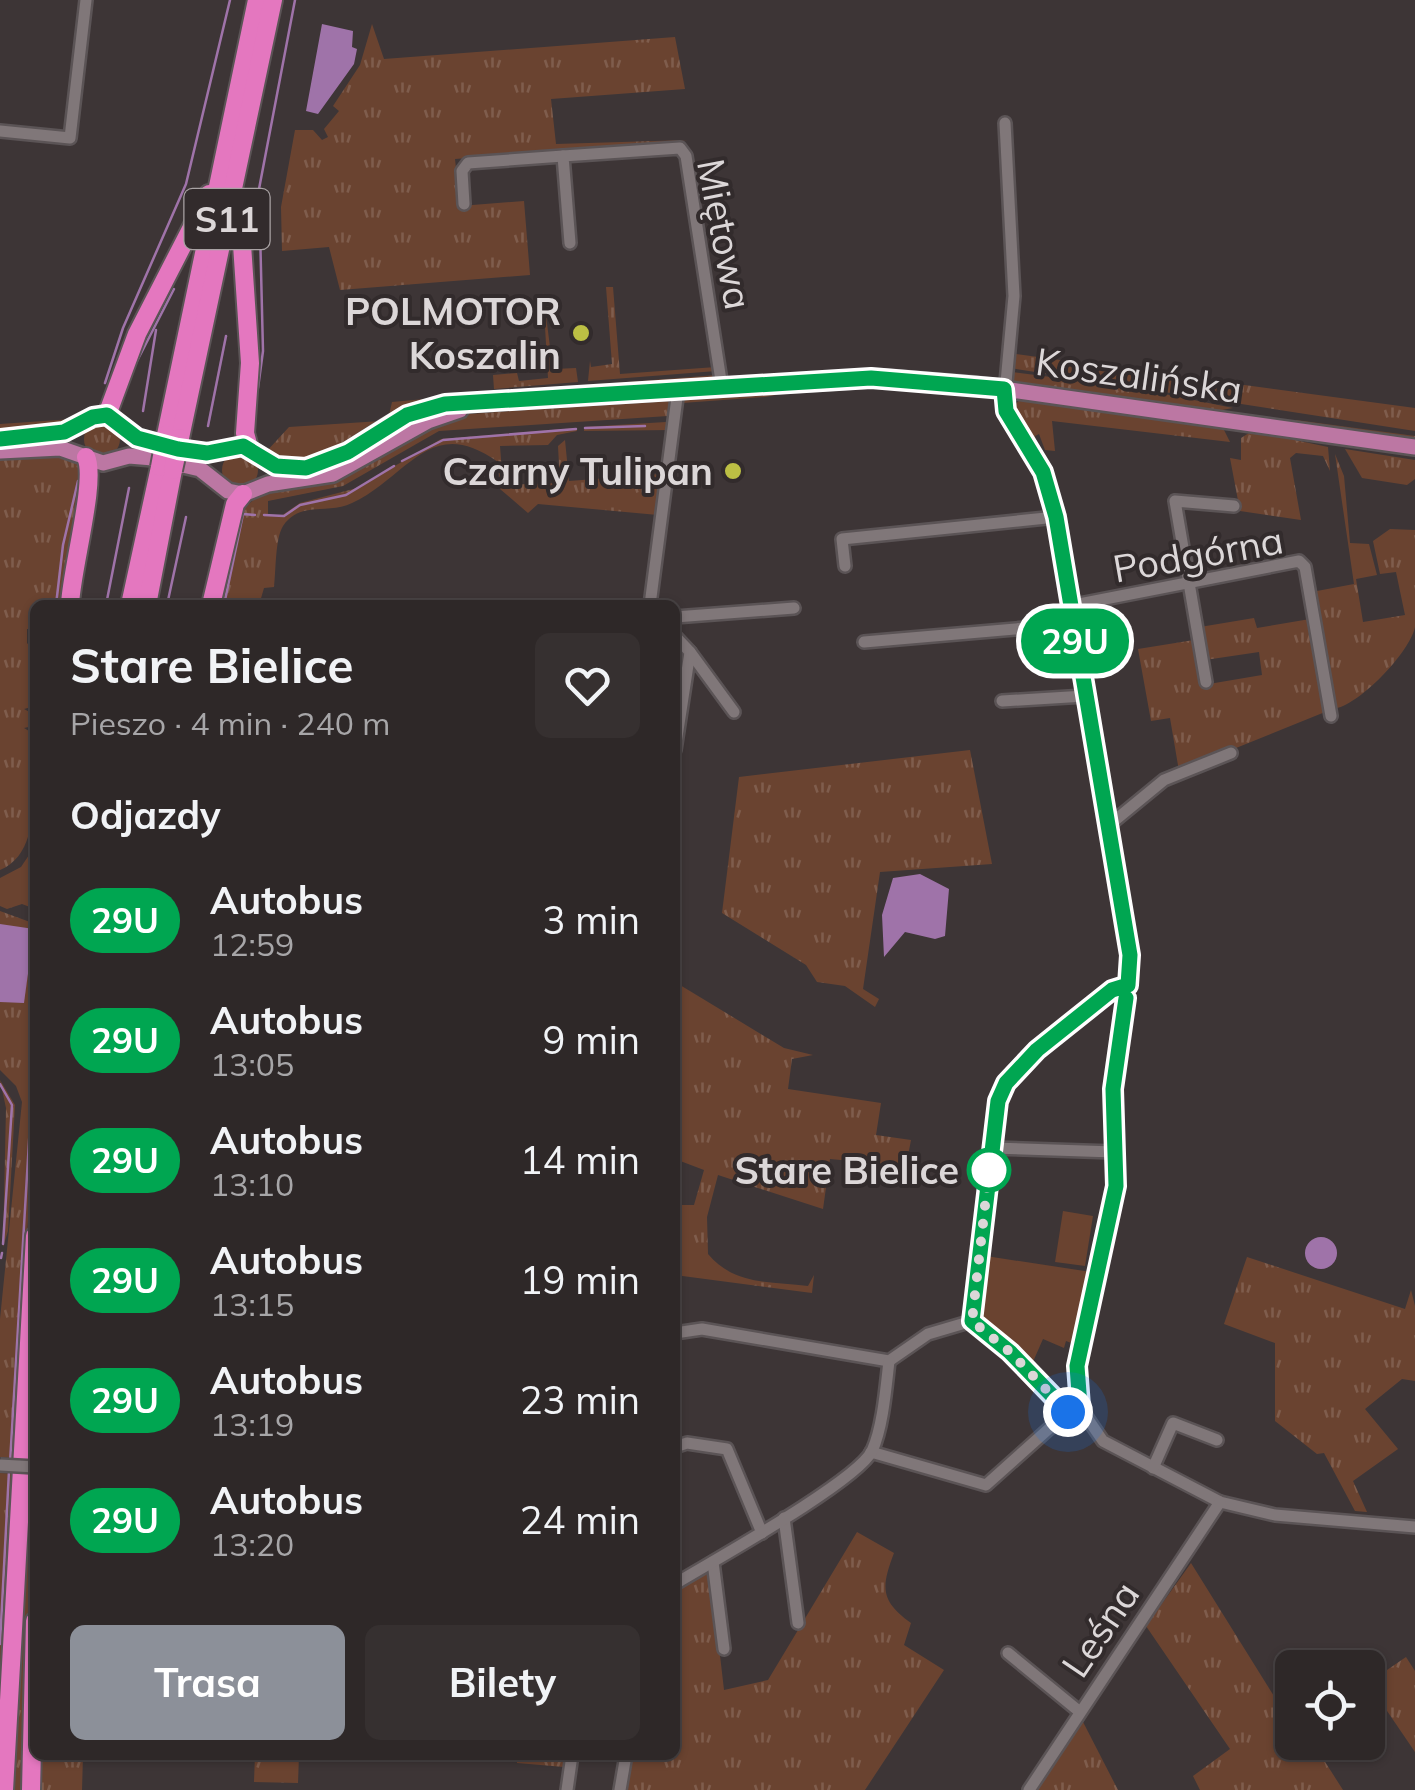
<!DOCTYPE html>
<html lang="pl">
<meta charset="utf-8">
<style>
:root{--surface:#2e2828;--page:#363030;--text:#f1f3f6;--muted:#a7a6a8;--line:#494445;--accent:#8c9099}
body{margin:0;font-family:Mulish,sans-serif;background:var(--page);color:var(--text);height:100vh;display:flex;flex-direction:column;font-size:38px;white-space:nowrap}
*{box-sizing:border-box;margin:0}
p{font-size:32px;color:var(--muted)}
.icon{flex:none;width:55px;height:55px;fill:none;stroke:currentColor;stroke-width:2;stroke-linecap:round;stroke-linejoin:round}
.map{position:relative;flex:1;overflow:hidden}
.drawer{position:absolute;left:30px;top:600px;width:650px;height:1160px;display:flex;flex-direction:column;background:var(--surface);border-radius:15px;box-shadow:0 2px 8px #0004,0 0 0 2px var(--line)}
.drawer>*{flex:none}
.badge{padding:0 20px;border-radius:32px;font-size:35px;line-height:65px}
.tools{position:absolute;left:1275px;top:1650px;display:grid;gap:20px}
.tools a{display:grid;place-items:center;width:110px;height:110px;border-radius:15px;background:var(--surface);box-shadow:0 2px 8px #0004,0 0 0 2px var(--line);font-size:50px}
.you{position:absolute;width:50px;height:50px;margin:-25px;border:8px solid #fff;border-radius:50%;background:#1a73e8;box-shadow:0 0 0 15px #1a73e833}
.map>.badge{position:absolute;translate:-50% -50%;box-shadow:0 0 0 5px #fff}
h2{padding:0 40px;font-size:38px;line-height:90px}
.round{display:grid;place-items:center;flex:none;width:105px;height:105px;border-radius:15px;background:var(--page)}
.summary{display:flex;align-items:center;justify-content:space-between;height:170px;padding:0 40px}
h1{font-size:48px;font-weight:700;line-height:75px}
.action{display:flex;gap:20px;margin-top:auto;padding:20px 40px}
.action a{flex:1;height:115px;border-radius:15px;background:var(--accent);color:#fff;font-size:40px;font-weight:700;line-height:115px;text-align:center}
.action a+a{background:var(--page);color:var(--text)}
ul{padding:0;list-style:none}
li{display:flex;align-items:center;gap:30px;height:120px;padding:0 40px}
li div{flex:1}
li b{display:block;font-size:38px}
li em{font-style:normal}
li .badge{min-width:110px;font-weight:700;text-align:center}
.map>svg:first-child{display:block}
.grass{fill:url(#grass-tufts)}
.park{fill:#6a4330}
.water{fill:#9f73a9}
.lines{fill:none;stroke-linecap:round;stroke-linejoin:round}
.stream{stroke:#9f73a9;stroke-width:2.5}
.minor-casing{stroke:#5b5456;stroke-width:16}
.major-casing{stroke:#5b5456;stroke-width:20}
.highway-casing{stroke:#5b5456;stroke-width:22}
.minor{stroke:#807779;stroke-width:11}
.major{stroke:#bc77a3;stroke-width:15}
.highway{stroke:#e477bf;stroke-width:18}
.minor-bridge-casing{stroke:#5b5456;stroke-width:16;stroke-linecap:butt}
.highway-bridge-casing{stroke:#5b5456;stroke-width:22;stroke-linecap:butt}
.minor-bridge{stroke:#807779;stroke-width:11}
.highway-bridge{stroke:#e477bf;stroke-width:18}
.line-casing{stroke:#fff;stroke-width:22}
.line{stroke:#00a651;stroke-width:15}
.walk{stroke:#dcd7d8;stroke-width:10;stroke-dasharray:0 18}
.poi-dot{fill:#bcbf44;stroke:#322b2c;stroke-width:4}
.stop-dot{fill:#fff;stroke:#00a651;stroke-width:5}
.labels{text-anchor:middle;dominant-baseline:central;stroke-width:8;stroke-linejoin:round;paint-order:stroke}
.shield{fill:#322b2c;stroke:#a9a3a4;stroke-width:2.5}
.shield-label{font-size:35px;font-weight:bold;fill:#dcd7d8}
.street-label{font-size:38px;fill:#dcd7d8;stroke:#322b2c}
.poi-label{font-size:38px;font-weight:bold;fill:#dcd7d8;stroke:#322b2c;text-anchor:end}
.stop-label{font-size:38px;font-weight:bold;fill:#dcd7d8;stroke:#322b2c;text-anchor:end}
</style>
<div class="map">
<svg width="1415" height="1790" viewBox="0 0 1415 1790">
<defs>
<pattern id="grass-tufts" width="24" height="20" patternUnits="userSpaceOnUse" patternTransform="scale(2.5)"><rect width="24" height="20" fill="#6a4330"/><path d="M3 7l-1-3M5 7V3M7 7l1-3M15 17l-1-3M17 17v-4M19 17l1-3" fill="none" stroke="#7f5d4d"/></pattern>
</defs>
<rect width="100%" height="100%" fill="#3d3536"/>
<g class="grass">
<path d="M372 24 384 59 675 37 685 89 551 99 556 144 688 140 455 159 460 206 524 201 530 275 340 290 329 247 282 251 281 207 295 130H313L322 140 328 137 324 129 339 111 333 106 360 65Z"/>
<path d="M606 287H613L620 374 716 367V371L588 381 590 361 591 367 612 364Z"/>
<path d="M543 292 552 363 555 369 576 368 578 382 494 389 493 375 517 373 519 381 548 378Z"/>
<path d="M1018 300 1016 354 1415 408V431L1010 368Z"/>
<path d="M1012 372 1135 388 1233 408 1211 412 1011 383Z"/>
<path d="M717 375 716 379 593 390 589 385Z"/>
<path d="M820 387 765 397 682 403 690 396Z"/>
<path d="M490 393 451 401 330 456 290 464 266 452 289 427 381 421 389 415 392 402Z"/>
<path d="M1022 398 1222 426 1230 442 1052 421 1055 451 1045 450 1039 434 1035 436 1038 453 1011 408Z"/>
<path d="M672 399 668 416 439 431 343 486 268 501V514L281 516 300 503 357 488 441 439 577 428V431L557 435 548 445 500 446 503 485 560 483 558 446 565 440 569 481 660 474V467L665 470 658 515 538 504 528 513 500 489 498 462C430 413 409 476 352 503 328 515 301 500 283 526 275 539 276 571 274 587L264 588 259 605H218L241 510 261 494 331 482 457 415Z"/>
<path d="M73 419V424L0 434V424Z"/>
<path d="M1296 420 1415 436V441L1295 424Z"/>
<circle cx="102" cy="439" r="18"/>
<path d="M666 422 670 430 584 431V427Z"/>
<path d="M1252 431 1328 447 1330 471 1323 456 1296 453 1290 458 1301 520 1240 511 1230 458 1241 460V438Z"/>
<path d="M1345 449 1415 460V479L1407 485 1362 478Z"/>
<circle cx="240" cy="470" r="18"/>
<path d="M1335 454 1344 476 1350 543 1369 544 1377 575 1356 579 1363 622 1405 615 1396 572 1380 574 1373 541 1390 529 1415 530C1415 560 1415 598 1415 627 1410 652 1359 706 1333 709L1308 563 1317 591 1354 584Z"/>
<path d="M61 455 78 460C90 495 64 564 62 605H35V629H27V643L35 652V706L24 709 35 715 33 726 24 728 34 734C32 775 45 852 0 870V457Z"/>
<path d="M1254 618 1257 628 1310 619 1325 712 1179 771 1170 718 1151 721 1138 649 1194 640 1203 685 1262 675 1259 652 1205 660 1200 627Z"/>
<path d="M970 750 992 864 880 872 863 989 879 999 875 1007 845 986 817 982 806 965 722 913 739 777Z"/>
<path d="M35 846V909L22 904 7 909 0 906V878L21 867Z"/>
<path d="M35 910V1117L12 1458 0 1457V1319L22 1102 16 1086 0 1070V911L30 922Z"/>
<path d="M675 982 784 1048 813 1055 792 1059 788 1089 881 1103 876 1135 911 1140 906 1166 830 1159 823 1209 718 1175 707 1217 708 1254C735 1286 770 1281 808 1286L814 1275 812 1293 675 1275V1205H694L704 1170 675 1159Z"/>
<path d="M0 1080 15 1105 8 1231 3 1247 6 1108Z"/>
<path d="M1247 1257 1405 1309 1411 1290 1415 1306V1381L1402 1379 1365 1409 1398 1449 1353 1481 1367 1512 1355 1511 1324 1453 1317 1454 1275 1421V1343L1224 1324Z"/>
<path d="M0 1473 35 1475V1755H83L82 1790H0Z"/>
<path d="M857 1532 894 1553C881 1587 880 1601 911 1623L904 1645 944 1670 865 1790H624L632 1755H675V1589L710 1569 724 1690 768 1680Z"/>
<path d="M1191 1563 1292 1725V1742L1313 1743 1343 1790H1200L1193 1776 1230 1749 1146 1626Z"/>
<path d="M1406 1657 1415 1671V1752L1368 1683Z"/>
<path d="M1082 1720 1118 1790H1037Z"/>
<path d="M255 1755H299L298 1783 254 1782Z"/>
<path d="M517 1755H566L564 1767 517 1763Z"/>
</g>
<g class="park">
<path d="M1063 1211 1093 1216 1085 1266 1055 1262Z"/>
<path d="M986 1256 1091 1272 1074 1344 1066 1341 1064 1348 1043 1339 1032 1364 980 1315Z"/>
</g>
<g class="water">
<path d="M322 24 353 31 352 47 357 49 354 64 318 114 306 111Z"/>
<path d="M920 874 949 889 945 936 935 939 905 932 884 957 882 915 893 878Z"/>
<path d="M0 924 34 929 24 1003 0 1002Z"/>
<circle cx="1321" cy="1253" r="16"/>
</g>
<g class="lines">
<g class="stream">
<path d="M136 363 174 289"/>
<path d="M105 383 123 328 186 184 230 0"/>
<path d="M258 388 263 351 259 189 295 0"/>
<path d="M143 411 156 330"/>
<path d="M208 426 226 336"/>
<path d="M585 428 645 426"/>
<path d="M402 461 443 440 576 429"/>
<path d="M264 515 284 516 300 505 346 495 394 466"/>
<path d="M56 605 63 545 78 481"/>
<path d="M106 605 129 488"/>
<path d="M167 605 186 517"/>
<path d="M224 605 243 514 255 515"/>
<path d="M0 1084 12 1105 3 1244"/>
<path d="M1 1258 2 1253"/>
<path d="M10 1463 35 1040"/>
<path d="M0 1644 9 1471"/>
</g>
<g class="minor-casing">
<g id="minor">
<path d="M1005 123 1014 296 1004 404 1043 472 1056 517 1130 955 1113 1089 1115 1195 1077 1365 1079 1406 1103 1441 1220 1502 1275 1515 1415 1527"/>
<path d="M0 131 70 138 86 0"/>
<path d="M464 204 462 171 468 163 563 156"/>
<path d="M570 243 563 156 680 148 686 156 722 387"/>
<path d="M845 566 842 539 1056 517"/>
<path d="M650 605 678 390"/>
<path d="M1069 606 1299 561 1305 567 1331 716"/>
<path d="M675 617 794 608"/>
<path d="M675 636 690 652 675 750"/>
<path d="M864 642 1072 624"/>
<path d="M690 652 734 712"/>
<path d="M1206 682 1175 501 1234 506"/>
<path d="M1002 701 1085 696"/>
<path d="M1108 826 1164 780 1231 753"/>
<path d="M992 1148 1114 1152"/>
<path d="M972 1321 998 1101C1019 1053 1071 1023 1112 990L1128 985"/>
<path d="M675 1333 702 1329 889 1361 928 1334 972 1321 1010 1352 1067 1412"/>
<path d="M675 1447 687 1443 727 1449 762 1533"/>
<path d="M871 1452 986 1485 1071 1409"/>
<path d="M1153 1468 1173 1423 1217 1440"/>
<path d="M784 1518 798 1623"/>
<path d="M713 1562 724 1649"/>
<path d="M675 1584C711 1562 856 1482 872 1451 883 1427 886 1387 889 1361"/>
<path d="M1008 1653 1080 1712"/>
<path d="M567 1790 572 1755"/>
<path d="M620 1790 626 1755"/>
<path d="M1029 1790 1220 1502"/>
</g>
</g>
<g class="major-casing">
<g id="major">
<path d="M0 439 64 432 93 417 107 415 143 441 202 453 243 446 258 454"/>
<path d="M0 451 60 448 103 463 129 456 153 458 200 469 228 491 243 494 268 484 333 474 428 421 460 410"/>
<path d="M262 458C308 490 353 445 392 423 408 413 427 408 445 405L885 378 975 385 1415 447"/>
</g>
</g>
<g class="highway-casing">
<g id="highway">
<path d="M239 200 250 363 245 433 249 448"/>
<path d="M107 415 137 334 209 194"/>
<path d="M166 435 257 0"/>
<path d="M180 438 273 0"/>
<path d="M70 605C71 571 97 480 86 457"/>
<path d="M130 605 160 467"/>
<path d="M147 605 173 470"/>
<path d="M211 605 235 504 243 494"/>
<path d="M4 1790 35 1236"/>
<path d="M31 1790 35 1621"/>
</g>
</g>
<use href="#minor" class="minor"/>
<use href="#major" class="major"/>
<use href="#highway" class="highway"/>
<g class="minor-bridge-casing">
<path id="minor-bridge" d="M0 1465 35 1467"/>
</g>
<g class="highway-bridge-casing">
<g id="highway-bridge">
<path d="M160 467 166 435"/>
<path d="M173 470 180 438"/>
</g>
</g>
<use href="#minor-bridge" class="minor-bridge"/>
<use href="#highway-bridge" class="highway-bridge"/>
</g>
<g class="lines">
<g class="line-casing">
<path id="line" d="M0 439 64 432 93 417 107 415 137 438 178 449 207 453 243 446 276 466 306 468 348 452 407 415 445 404 871 378 1004 389 1006 411 1043 472 1056 517 1130 955 1128 985 1112 990 1037 1050 1006 1083 998 1101 972 1321 1010 1352 1068 1412 1080 1406 1077 1366 1116 1186 1113 1089 1126 998"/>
</g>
<use href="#line" class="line"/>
<path class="walk" d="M989 1170 972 1321 1010 1352 1068 1412"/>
</g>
<g class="poi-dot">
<circle cx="581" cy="333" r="10"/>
<circle cx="733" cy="471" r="10"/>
</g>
<circle class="stop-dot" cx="989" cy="1170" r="20"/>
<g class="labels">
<rect class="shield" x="184.5" y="189" width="85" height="60" rx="8"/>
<g class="shield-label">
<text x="227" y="219">S11</text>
</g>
<g class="street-label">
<text transform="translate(725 234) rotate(79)">Miętowa</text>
<text transform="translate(1139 375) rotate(8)">Koszalińska</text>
<text transform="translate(1198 554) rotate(-10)">Podgórna</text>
<text transform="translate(1100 1629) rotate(-56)">Leśna</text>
</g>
<g class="poi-label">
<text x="561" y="311">POLMOTOR<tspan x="561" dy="44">Koszalin</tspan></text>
<text x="713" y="471">Czarny Tulipan</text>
</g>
<g class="stop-label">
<text x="959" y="1170">Stare Bielice</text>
</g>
</g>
</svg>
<div class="tools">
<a><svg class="icon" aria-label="locate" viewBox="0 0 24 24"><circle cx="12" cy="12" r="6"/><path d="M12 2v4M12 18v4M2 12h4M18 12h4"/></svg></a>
</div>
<div class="you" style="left:1068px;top:1412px"></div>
<b class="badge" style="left:1075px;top:641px;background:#00a651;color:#fff">29U</b>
<section class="drawer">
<div class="summary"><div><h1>Stare Bielice</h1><p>Pieszo · 4 min · 240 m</p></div><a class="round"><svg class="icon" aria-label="heart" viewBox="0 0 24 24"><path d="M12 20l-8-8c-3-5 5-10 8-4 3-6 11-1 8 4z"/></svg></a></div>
<h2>Odjazdy</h2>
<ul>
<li><span class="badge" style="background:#00a651;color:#fff">29U</span><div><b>Autobus</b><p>12:59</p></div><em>3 min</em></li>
<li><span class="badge" style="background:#00a651;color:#fff">29U</span><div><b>Autobus</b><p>13:05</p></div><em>9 min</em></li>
<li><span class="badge" style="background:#00a651;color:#fff">29U</span><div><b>Autobus</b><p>13:10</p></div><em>14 min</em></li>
<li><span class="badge" style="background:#00a651;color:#fff">29U</span><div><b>Autobus</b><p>13:15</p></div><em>19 min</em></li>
<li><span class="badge" style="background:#00a651;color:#fff">29U</span><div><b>Autobus</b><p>13:19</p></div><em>23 min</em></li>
<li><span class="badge" style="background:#00a651;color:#fff">29U</span><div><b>Autobus</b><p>13:20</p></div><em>24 min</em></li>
</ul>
<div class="action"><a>Trasa</a><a>Bilety</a></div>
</section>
</div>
